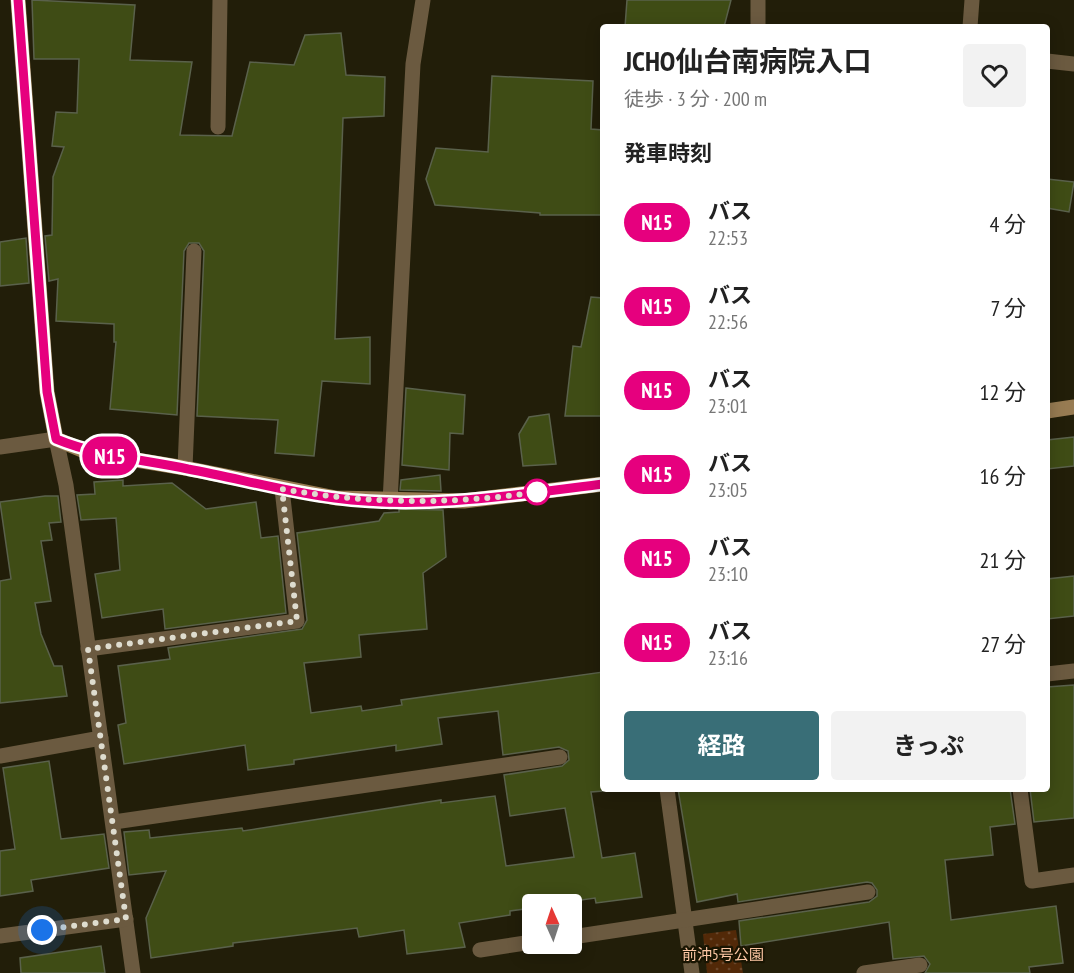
<!DOCTYPE html>
<html lang="ja">
<meta charset="utf-8">
<style>
:root{--surface:#fff;--page:#f2f2f2;--text:#222;--muted:#767676;--accent:#396e77}
body{margin:0;font-family:"PT Sans Narrow","Noto Sans JP",sans-serif;background:var(--page);color:var(--text);height:100vh;display:flex;flex-direction:column;font-size:22px;white-space:nowrap}
*{box-sizing:border-box;margin:0}
p{font-size:20px;color:var(--muted)}
.icon{flex:none;width:33px;height:33px;fill:none;stroke:currentColor;stroke-width:2;stroke-linecap:round;stroke-linejoin:round}
.map{position:relative;flex:1;overflow:hidden}
.drawer{position:absolute;left:600px;top:24px;width:450px;height:768px;display:flex;flex-direction:column;background:var(--surface);border-radius:6px;box-shadow:0 3px 15px #0003}
.drawer>*{flex:none}
.badge{padding:0 12px;border-radius:20px;font-size:21px;line-height:39px}
.needle{width:39px;rotate:357deg}
.controls{position:absolute;left:522px;top:894px;display:grid;gap:12px}
.controls a{display:grid;place-items:center;width:60px;height:60px;border-radius:6px;background:var(--surface);box-shadow:0 3px 15px #0003;font-size:30px}
.you{position:absolute;width:30px;height:30px;margin:-15px;border:4px solid #fff;border-radius:50%;background:#1a73e8;box-shadow:0 0 0 9px #1a73e833}
.map>.badge{position:absolute;translate:-50% -50%;box-shadow:0 0 0 3px #fff}
h2{padding:0 24px;font-size:22px;line-height:54px}
.round{display:grid;place-items:center;flex:none;width:63px;height:63px;border-radius:6px;background:var(--page)}
.summary{display:flex;align-items:center;justify-content:space-between;height:102px;padding:0 24px}
h1{font-size:28px;font-weight:700;line-height:45px}
.button{display:flex;gap:12px;margin-top:auto;padding:12px 24px}
.button a{flex:1;height:69px;border-radius:6px;background:var(--accent);color:#fff;font-size:24px;font-weight:700;line-height:69px;text-align:center}
.button a+a{background:var(--page);color:var(--text)}
ul{padding:0;list-style:none}
li{display:flex;align-items:center;gap:18px;height:84px;padding:0 24px}
li div{flex:1}
li b{display:block;font-size:22px}
li em{font-style:normal}
li .badge{min-width:66px;font-weight:700;text-align:center}
.map>svg:first-child{display:block}
.park{fill:url(#park-dots)}
.building{fill:#3f4c15;stroke:#5a614b;stroke-width:1.5}
.lines{fill:none;stroke-linecap:round;stroke-linejoin:round}
.street{stroke:#6b5a40;stroke-width:15}
.secondary{stroke:#977b52;stroke-width:15}
.line-casing{stroke:#fff;stroke-width:14}
.line{stroke:#e6007e;stroke-width:9}
.walk{stroke:#dedccf;stroke-width:6;stroke-dasharray:0 10.8}
.stop-dot{fill:#fff;stroke:#e6007e;stroke-width:3}
.labels{text-anchor:middle;dominant-baseline:central;stroke-width:4.5;stroke-linejoin:round;paint-order:stroke}
.park-label{font-size:15px;fill:#fec8a5;stroke:#191502}
</style>
<div class="map">
<svg width="1074" height="973" viewBox="0 0 1074 973">
<defs>
<pattern id="park-dots" width="8" height="8" patternUnits="userSpaceOnUse" patternTransform="scale(1.5)"><rect width="8" height="8" fill="#522908"/><path d="M2 2h.1M6 6h.1" fill="none" stroke="#6a472b" stroke-width="1.8" stroke-linecap="round"/></pattern>
</defs>
<rect width="100%" height="100%" fill="#221e09"/>
<path class="park" d="M736 930 743 973H707L703 934Z"/>
<g class="building">
<path d="M32 0 135 5 130 60 192 62 180 135 232 136 250 62 294 65 305 35 341 33 346 75 385 77 384 116 343 118 335 339 370 337V384L322 381 314 456 275 453 278 420 197 416 204 251 199 243H189L184 251 177 415 110 409 116 342H114V324L56 321 58 279 49 281 45 236 52 235 53 177 64 147 52 146 56 112 77 113 79 59H34Z"/>
<path d="M627 0H731L724 27H625Z"/>
<path d="M492 76 593 81 591 129 603 130V215H540V213L435 205 426 179 436 148 488 152Z"/>
<path d="M1047 179 1074 182 1069 212 1047 208Z"/>
<path d="M26 238 29 283 0 286V242Z"/>
<path d="M591 297 603 298V416H565L573 346 581 347Z"/>
<path d="M406 388 465 395 463 434 450 433 449 470 402 465Z"/>
<path d="M549 414 556 464 523 466 519 434 529 417Z"/>
<path d="M1074 437V466L1047 469V440Z"/>
<path d="M440 475 441 491 400 490 401 480Z"/>
<path d="M123 480V486L172 483 206 509 256 502 261 538 278 536 286 613 165 629 163 609 102 618 95 574 120 570 116 518 81 520 77 495 95 494 94 482Z"/>
<path d="M45 496H58L61 522 49 523 52 540 41 541 51 601 35 603 41 634 54 666H62L67 696 0 703V581L11 579 0 502Z"/>
<path d="M399 509 443 510 446 557 423 573 427 629 359 635 361 657 304 663 311 713 361 706 362 711 402 705 401 700 603 672V791L591 792 602 858 635 853 642 897 596 903 595 898 553 904H532V908L510 911V915L459 923 465 947 407 954 404 930 359 937 357 928 233 943V946L151 958 146 918 166 871 129 875 124 832 149 830 150 838 242 828 243 831 441 800V803L495 796 506 866 574 857 565 808 510 816 504 775 562 766 569 760 568 751 559 747 503 755 498 711 438 718 442 744 396 751V745L294 760V764L248 770 245 745 124 764 118 725 126 723 118 666 170 659 168 648 302 629 307 620 297 533 379 521 384 513 399 512Z"/>
<path d="M1074 576V616L1047 619V579Z"/>
<path d="M1074 685V818L1034 822 1030 789H1047V687Z"/>
<path d="M49 761 61 839 104 834 109 868 31 880 33 891 0 896V851L15 849 3 768Z"/>
<path d="M678 789H1010L1015 824 990 827 993 855 945 860 951 920 1056 906 1063 963 1029 967 1030 973H925L930 964 924 956 893 959 889 922 741 946 739 921 869 902 877 896V890L872 883 867 882 738 902 737 894 697 902Z"/>
<path d="M101 946 105 973H21L20 958Z"/>
</g>
<g class="lines">
<g class="street">
<path d="M758 27V0"/>
<path d="M970 27 972 0"/>
<path d="M1047 61 1074 64"/>
<path d="M218 127 220 0"/>
<path d="M0 447 56 439 66 485 133 973"/>
<path d="M185 468 194 251"/>
<path d="M390 502 413 64 423 0"/>
<path d="M88 649 297 621 282 489"/>
<path d="M1047 674 1074 671"/>
<path d="M0 756 101 738"/>
<path d="M667 789 692 973"/>
<path d="M1020 789 1032 881 1074 875"/>
<path d="M114 822 560 757"/>
<path d="M0 936 126 919"/>
<path d="M572 937 868 892"/>
<path d="M480 950 532 942"/>
<path d="M864 973 920 965"/>
</g>
<g class="secondary">
<path d="M18 0 47 392 56 439 87 452 185 468 336 498 464 501 603 484"/>
<path d="M1047 411 1074 407"/>
</g>
</g>
<g class="lines">
<g class="line-casing">
<path id="line" d="M18 0 47 392 56 439C100 457 141 459 188 469 237 478 286 492 335 498 424 510 515 495 603 484"/>
</g>
<use href="#line" class="line"/>
<path class="walk" d="M42 930 126 919 88 649 297 621 282 489C367 504 451 505 537 492"/>
</g>
<circle class="stop-dot" cx="537" cy="492" r="12"/>
<g class="labels">
<g class="park-label">
<text x="723" y="954">前沖5号公園</text>
</g>
</g>
</svg>
<div class="controls">
<a><svg class="needle" viewBox="-14 -14 28 28"><path d="M0-13l5 13h-10z" fill="#e53935"/><path d="M0 13l5-13h-10z" fill="#767676"/></svg></a>
</div>
<div class="you" style="left:42px;top:930px"></div>
<b class="badge" style="left:110px;top:456px;background:#e6007e;color:#fff">N15</b>
<section class="drawer">
<div class="summary"><div><h1>JCHO仙台南病院入口</h1><p>徒歩 · 3 分 · 200 m</p></div><a class="round"><svg class="icon" aria-label="heart" viewBox="0 0 24 24"><path d="M12 20l-8-8c-3-5 5-10 8-4 3-6 11-1 8 4z"/></svg></a></div>
<h2>発車時刻</h2>
<ul>
<li><span class="badge" style="background:#e6007e;color:#fff">N15</span><div><b>バス</b><p>22:53</p></div><em>4 分</em></li>
<li><span class="badge" style="background:#e6007e;color:#fff">N15</span><div><b>バス</b><p>22:56</p></div><em>7 分</em></li>
<li><span class="badge" style="background:#e6007e;color:#fff">N15</span><div><b>バス</b><p>23:01</p></div><em>12 分</em></li>
<li><span class="badge" style="background:#e6007e;color:#fff">N15</span><div><b>バス</b><p>23:05</p></div><em>16 分</em></li>
<li><span class="badge" style="background:#e6007e;color:#fff">N15</span><div><b>バス</b><p>23:10</p></div><em>21 分</em></li>
<li><span class="badge" style="background:#e6007e;color:#fff">N15</span><div><b>バス</b><p>23:16</p></div><em>27 分</em></li>
</ul>
<div class="button"><a>経路</a><a>きっぷ</a></div>
</section>
</div>
